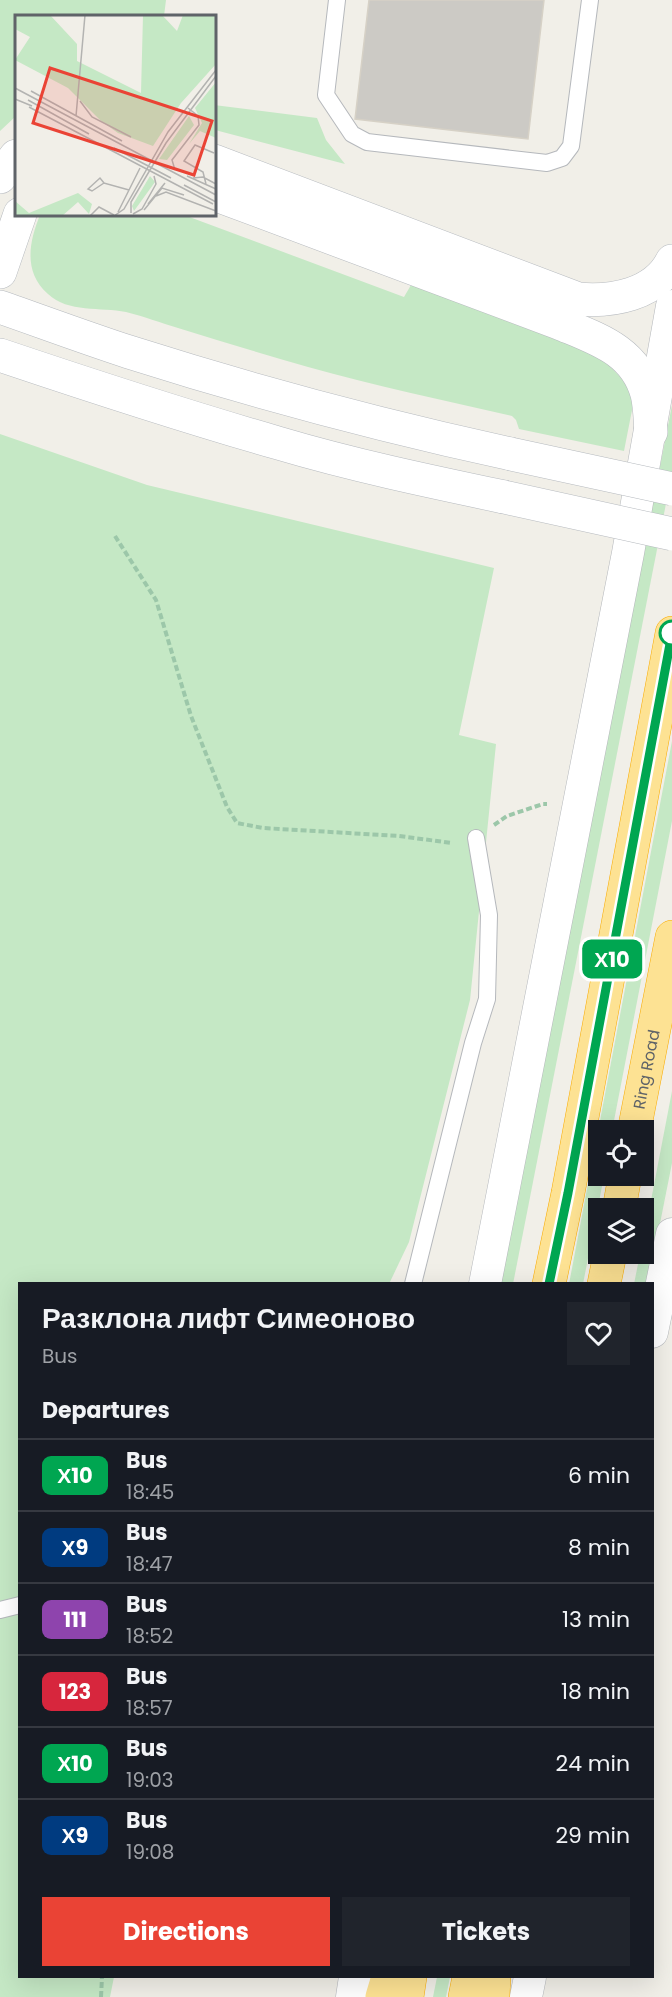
<!DOCTYPE html>
<meta charset="utf-8">
<style>
:root{--surface:#171b24;--page:#20242c;--text:#f1f3f6;--muted:#9ea1a6;--line:#363941;--accent:#ea4335}
body{margin:0;font-family:Poppins,sans-serif;background:var(--page);color:var(--text);height:100vh;display:flex;flex-direction:column;font-size:22px;white-space:nowrap}
*{box-sizing:border-box;margin:0}
p{font-size:20px;color:var(--muted)}
.icon{flex:none;width:33px;height:33px;fill:none;stroke:currentColor;stroke-width:2;stroke-linecap:round;stroke-linejoin:round}
.map{position:relative;flex:1;overflow:hidden}
.panel{position:absolute;left:18px;top:1282px;width:636px;height:696px;display:flex;flex-direction:column;background:var(--surface);border-radius:0px;box-shadow:0 6px 24px #0002}
.panel>*{flex:none}
.badge{padding:0 12px;border-radius:9px;font-size:21px;line-height:39px}
.fabs{position:absolute;left:588px;top:1120px;display:grid;gap:12px}
.fabs a{display:grid;place-items:center;width:66px;height:66px;border-radius:0px;background:var(--surface);box-shadow:0 6px 24px #0002;font-size:30px}
.map>.badge{position:absolute;translate:-50% -50%;box-shadow:0 0 0 3px #fff}
h2{padding:0 24px;font-size:22px;line-height:54px}
.round{display:grid;place-items:center;flex:none;width:63px;height:63px;border-radius:0px;background:var(--page)}
.overview{display:flex;align-items:center;justify-content:space-between;height:102px;padding:0 24px}
h1{font-size:28px;font-weight:700;line-height:45px}
.action{display:flex;gap:12px;margin-top:auto;padding:12px 24px}
.action a{flex:1;height:69px;border-radius:0px;background:var(--accent);color:#fff;font-size:24px;font-weight:700;line-height:69px;text-align:center}
.action a+a{background:var(--page);color:var(--text)}
ul{padding:0;list-style:none}
li{display:flex;align-items:center;gap:18px;height:72px;padding:0 24px;border-top:2px solid var(--line)}
li div{flex:1}
li b{display:block;font-size:22px}
li em{font-style:normal}
li .badge{min-width:66px;font-weight:700;text-align:center}
.map>svg:first-child{display:block}
.green{fill:#c5e8c5}
.building{fill:#cccac5;stroke:#d6d1c6;stroke-width:1.5}
.lines{fill:none;stroke-linecap:round;stroke-linejoin:round}
.lane-casing{stroke:#b5b8bc;stroke-width:18}
.street-casing{stroke:#b5b8bc;stroke-width:33}
.secondary-casing{stroke:#b6babf;stroke-width:34}
.highway-casing{stroke:#f9ab00;stroke-width:34}
.path{stroke:#9cc7a9;stroke-width:4;stroke-dasharray:6 3;stroke-linecap:butt}
.lane{stroke:#fff;stroke-width:16}
.street{stroke:#fff;stroke-width:32}
.secondary{stroke:#fff;stroke-width:33}
.highway{stroke:#fde293;stroke-width:33}
.secondary-bridge-casing{stroke:#b6babf;stroke-width:34;stroke-linecap:butt}
.secondary-bridge{stroke:#fff;stroke-width:33}
.line-casing{stroke:#fff;stroke-width:14}
.line{stroke:#00a651;stroke-width:9}
.stop-dot{fill:#fff;stroke:#00a651;stroke-width:3}
.labels{text-anchor:middle;dominant-baseline:central;stroke-width:4.5;stroke-linejoin:round;paint-order:stroke}
.street-label{font-size:16px;fill:#5f6368;stroke:#fff}
.inset-road{fill:none;stroke:#b3b3b1;stroke-width:1.5}
.view{fill:#ea4335;fill-opacity:0.15;stroke:#ea4335;stroke-width:3}
.inset-edge{fill:none;stroke:#5f6368;stroke-width:3}
</style>
<div class="map">
<svg width="672" height="1997" viewBox="0 0 672 1997">
<rect width="100%" height="100%" fill="#f1efe8"/>
<g class="green">
<path d="M0 0H166L164 16H16V116L0 131Z"/>
<path d="M214 105 317 118 326 140 345 164 215 130Z"/>
<path d="M40 215H184L404 297 411 285 600 356 630 387 633 405 624 451 519 429 516 420 512 416C444 400 375 386 308 367 265 355 221 341 178 328 161 323 143 316 126 312 101 307 68 313 48 294 23 272 29 242 40 215Z"/>
<path d="M672 405V473L513 1284H501Z"/>
<path d="M0 434 147 485 494 568 459 735 496 744 470 1000 409 1242 389 1284H20V1977H114L110 1997H0Z"/>
<path d="M672 741V821L612 1131H598V1176H604L583 1284H569Z"/>
<path d="M672 1091V1163L648 1284H634L640 1254H644V1237Z"/>
<path d="M437 1977H450L446 1997H433Z"/>
</g>
<path class="building" d="M369 0H544L528 139 355 119Z"/>
<g class="lines">
<g class="lane-casing">
<g id="lane">
<path d="M337 0 326 95 352 134 367 142 547 163 562 158 571 146 590 0"/>
<path d="M413 1284 473 1043 487 999 489 915 476 838"/>
<path d="M0 1610 20 1605"/>
</g>
</g>
<g class="street-casing">
<g id="street">
<path d="M485 1284 628 553 672 306"/>
<path d="M652 1332 672 1234"/>
<path d="M352 1997 355 1977"/>
<path d="M526 1997 530 1977"/>
</g>
</g>
<g class="secondary-casing">
<g id="secondary">
<path d="M214 161 578 299C612 302 655 295 672 261"/>
<path d="M0 177 16 156"/>
<path d="M214 194 559 323C597 339 635 350 647 394 650 406 650 420 651 432"/>
<path d="M0 272 20 214"/>
<path d="M0 307C43 322 86 338 129 352 255 392 382 426 511 454"/>
<path d="M0 355C92 386 184 416 278 443 352 465 428 481 504 497"/>
</g>
</g>
<g class="highway-casing">
<g id="highway">
<path id="s1" d="M634 1131 672 937"/>
<path d="M619 1209 625 1176"/>
<path d="M549 1284 568 1193 672 633"/>
<path d="M604 1284 610 1254"/>
<path d="M382 1997 388 1977"/>
<path d="M407 1997 410 1977"/>
<path d="M465 1997 469 1977"/>
<path d="M493 1997 494 1977"/>
</g>
</g>
<g class="path">
<path d="M115 536 156 600 191 716 227 807 237 823 263 828 399 836 452 843"/>
<path d="M494 825 507 816 543 804H547"/>
<path d="M101 1997 102 1977"/>
</g>
<use href="#lane" class="lane"/>
<use href="#street" class="street"/>
<use href="#secondary" class="secondary"/>
<use href="#highway" class="highway"/>
<g class="secondary-bridge-casing">
<g id="secondary-bridge">
<path d="M511 454 672 489"/>
<path d="M504 497 672 534"/>
</g>
</g>
<use href="#secondary-bridge" class="secondary-bridge"/>
</g>
<g class="lines">
<g class="line-casing">
<path id="line" d="M549 1284 568 1193 672 633"/>
</g>
<use href="#line" class="line"/>
</g>
<circle class="stop-dot" cx="672" cy="633" r="12"/>
<g class="labels">
<g class="street-label">
<text stroke="none"><textPath href="#s1" startOffset="63">Ring Road</textPath></text>
</g>
</g>
<g transform="translate(15 15)">
<rect width="201" height="201" fill="#f1efe8"/>
<path d="M0 0H35L62 29V46L126 78 128 0H147L162 16 168 0H201V49L166 88 138 131 103 118 86 106 53 73 0 45 15 22 0 14ZM201 67V123L185 116 174 129 187 108 180 93ZM174 101 179 110 152 145 144 144ZM135 161 140 167 119 196 117 191ZM63 178 77 189 74 199 63 187 47 201H0V186L14 198Z" fill="#c5e8c5"/>
<path class="inset-road" d="M0 73 201 180M16 76 107 126M0 84 17 91M13 85 74 119M65 86 77 102 116 122M14 92 198 189M61 101 70 0M99 133 156 163M160 155 157 145 184 110 183 101 173 93M172 161 201 174M178 163 188 162 201 169M89 168 85 163 73 174 77 176 89 168 114 175M191 169 188 157 169 146 180 130 199 138M169 170 201 187M141 181 151 177 201 196M133 189 150 168M129 195 147 173 169 180M103 197 125 153M116 198V187L151 128 201 61M118 199 127 194 141 169 139 161M75 201 84 192 99 200M99 201 109 194 153 117 201 55"/>
<path class="view" d="M35 53 197 106 179 160 18 108Z"/>
<rect width="201" height="201" class="inset-edge"/>
</g>
</svg>
<div class="fabs">
<a><svg class="icon" aria-label="locate" viewBox="0 0 24 24"><circle cx="12" cy="12" r="6"/><path d="M12 2v4M12 18v4M2 12h4M18 12h4"/></svg></a>
<a><svg class="icon" aria-label="layers" viewBox="0 0 24 24"><path d="M12 4l9 5-9 5-9-5zM3 14l9 5 9-5"/></svg></a>
</div>
<b class="badge" style="left:612px;top:959px;background:#00a651;color:#fff">Х10</b>
<section class="panel">
<div class="overview"><div><h1>Разклона лифт Симеоново</h1><p>Bus</p></div><a class="round"><svg class="icon" aria-label="heart" viewBox="0 0 24 24"><path d="M12 20l-8-8c-3-5 5-10 8-4 3-6 11-1 8 4z"/></svg></a></div>
<h2>Departures</h2>
<ul>
<li><span class="badge" style="background:#00a651;color:#fff">Х10</span><div><b>Bus</b><p>18:45</p></div><em>6 min</em></li>
<li><span class="badge" style="background:#003b80;color:#fff">Х9</span><div><b>Bus</b><p>18:47</p></div><em>8 min</em></li>
<li><span class="badge" style="background:#8e44ad;color:#fff">111</span><div><b>Bus</b><p>18:52</p></div><em>13 min</em></li>
<li><span class="badge" style="background:#d7263d;color:#fff">123</span><div><b>Bus</b><p>18:57</p></div><em>18 min</em></li>
<li><span class="badge" style="background:#00a651;color:#fff">Х10</span><div><b>Bus</b><p>19:03</p></div><em>24 min</em></li>
<li><span class="badge" style="background:#003b80;color:#fff">Х9</span><div><b>Bus</b><p>19:08</p></div><em>29 min</em></li>
</ul>
<div class="action"><a>Directions</a><a>Tickets</a></div>
</section>
</div>
